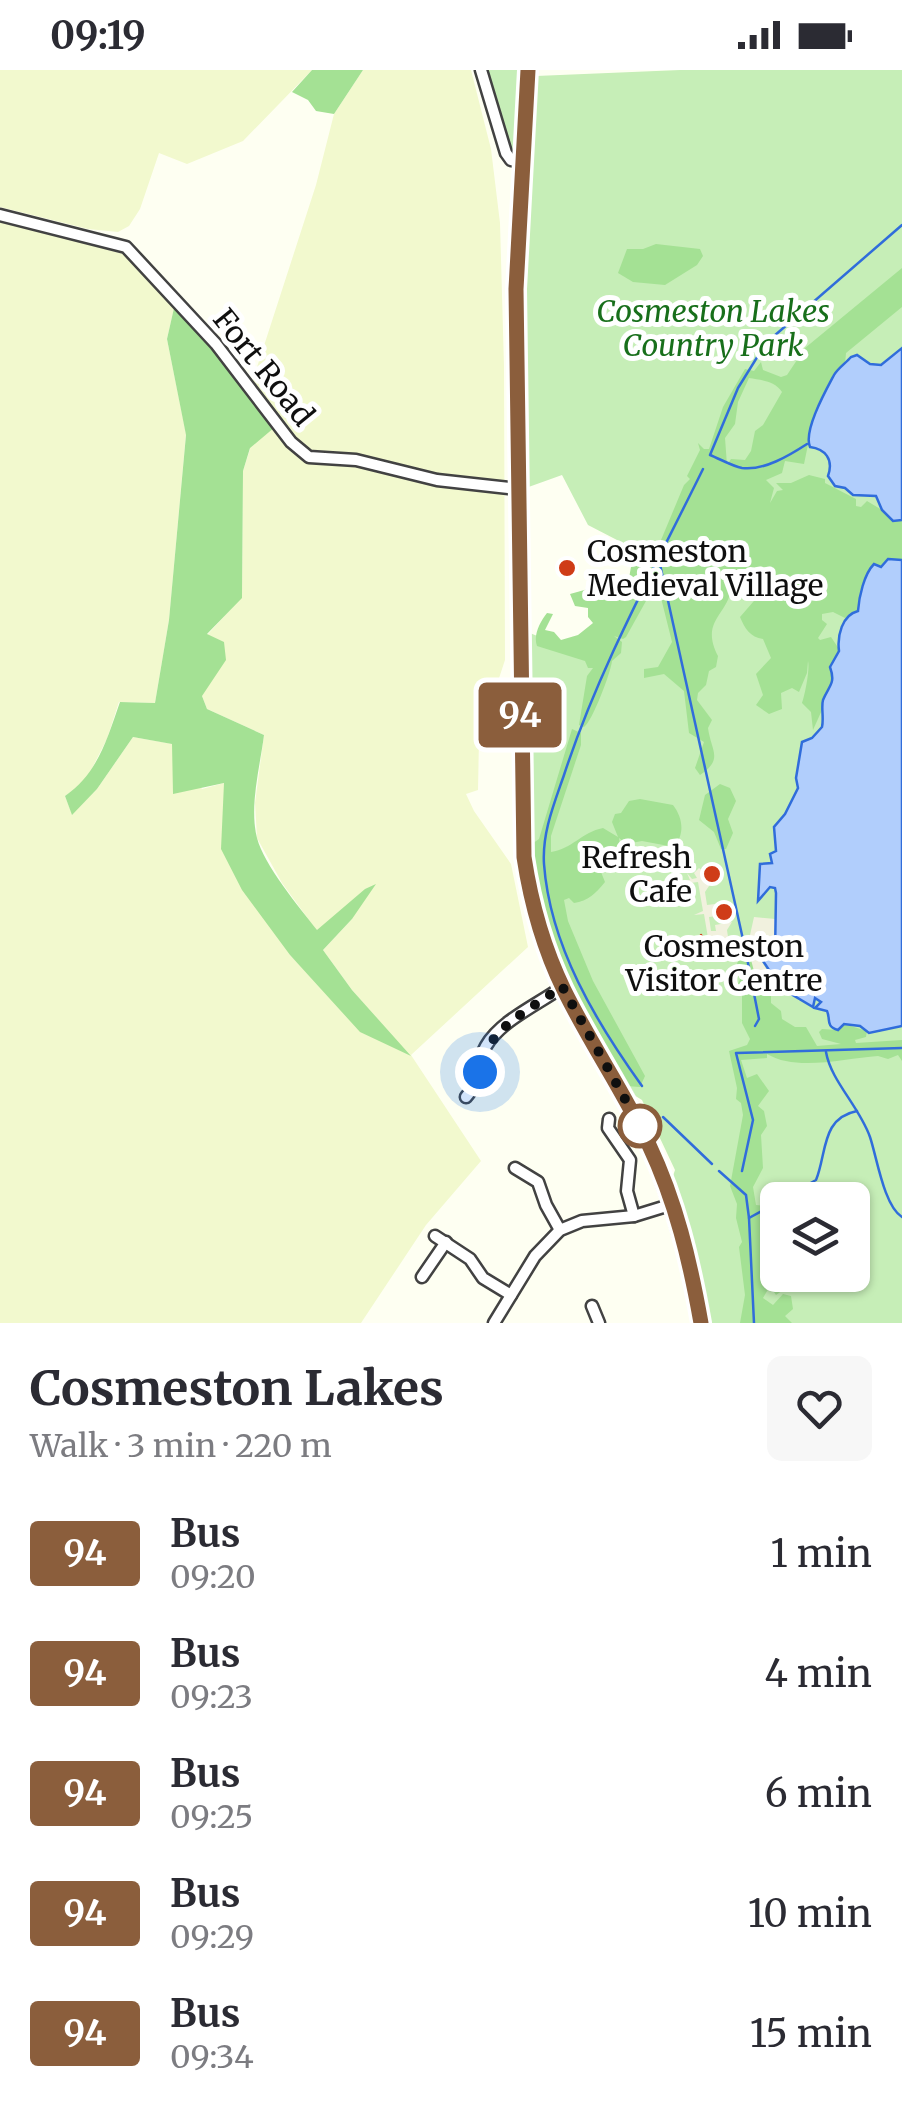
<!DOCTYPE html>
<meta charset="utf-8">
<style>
:root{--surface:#fff;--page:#f7f7f7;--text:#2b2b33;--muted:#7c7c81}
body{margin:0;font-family:Merriweather,serif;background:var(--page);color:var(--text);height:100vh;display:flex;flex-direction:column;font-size:38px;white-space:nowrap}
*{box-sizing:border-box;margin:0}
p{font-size:32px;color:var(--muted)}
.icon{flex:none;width:55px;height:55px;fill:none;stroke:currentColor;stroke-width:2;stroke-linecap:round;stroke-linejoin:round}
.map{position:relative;height:1253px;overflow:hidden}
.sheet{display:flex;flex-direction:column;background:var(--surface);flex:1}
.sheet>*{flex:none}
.badge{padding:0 20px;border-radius:8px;font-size:35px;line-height:65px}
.tools{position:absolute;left:760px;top:1112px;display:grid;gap:20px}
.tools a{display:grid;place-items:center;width:110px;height:110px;border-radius:15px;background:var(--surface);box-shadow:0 2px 8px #0004;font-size:50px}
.you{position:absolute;width:50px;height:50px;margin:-25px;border:8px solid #fff;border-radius:50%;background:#1a73e8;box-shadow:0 0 0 15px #1a73e833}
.map>.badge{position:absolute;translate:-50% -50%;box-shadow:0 0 0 5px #fff}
.round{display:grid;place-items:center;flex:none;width:105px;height:105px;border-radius:15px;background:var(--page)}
.head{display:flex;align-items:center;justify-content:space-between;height:170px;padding:0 30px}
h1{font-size:48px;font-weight:700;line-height:75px}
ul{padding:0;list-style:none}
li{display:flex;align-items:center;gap:30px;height:120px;padding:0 30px}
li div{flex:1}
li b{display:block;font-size:38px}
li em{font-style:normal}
li .badge{min-width:110px;font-weight:700;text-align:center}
.status{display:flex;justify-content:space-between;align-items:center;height:70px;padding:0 50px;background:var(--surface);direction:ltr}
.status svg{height:28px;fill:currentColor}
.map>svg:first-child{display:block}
.farmland{fill:#f2f9ce}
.green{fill:#c6eeb7;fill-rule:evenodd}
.forest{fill:#a4e194;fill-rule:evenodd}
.plaza{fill:#f1f1de}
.water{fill:#b1cefc;stroke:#306ddb;stroke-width:2.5}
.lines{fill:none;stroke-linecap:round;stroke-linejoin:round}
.stream{stroke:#306ddb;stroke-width:2.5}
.minor-casing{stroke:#424242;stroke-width:15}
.secondary-casing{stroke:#313131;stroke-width:19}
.minor{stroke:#fff;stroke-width:10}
.secondary{stroke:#f4ffad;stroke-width:14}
.rail{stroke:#cf3c18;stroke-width:2.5}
.line-casing{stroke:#fff;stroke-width:22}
.line{stroke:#8b5e3c;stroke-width:15}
.walk{stroke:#0f0f0f;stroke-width:10;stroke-dasharray:0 18}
.poi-dot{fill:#cf3c18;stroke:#fff;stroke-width:4}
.stop-dot{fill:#fff;stroke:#8b5e3c;stroke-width:5}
.labels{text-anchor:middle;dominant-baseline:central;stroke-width:10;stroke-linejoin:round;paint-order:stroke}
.park-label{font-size:30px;font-style:italic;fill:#186f1b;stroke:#fff}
.street-label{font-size:30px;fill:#0f0f0f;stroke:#fff}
.poi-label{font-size:30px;fill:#0f0f0f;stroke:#fff;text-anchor:start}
</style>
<div class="status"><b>09:19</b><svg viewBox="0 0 49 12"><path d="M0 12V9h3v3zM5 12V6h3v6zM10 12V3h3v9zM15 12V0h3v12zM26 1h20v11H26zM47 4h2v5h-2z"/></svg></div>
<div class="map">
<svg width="902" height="1253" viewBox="0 0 902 1253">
<rect width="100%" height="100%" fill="#fefff2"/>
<g class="farmland">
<path d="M0 0H312L243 71 187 94 159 83 140 139 129 156 118 162 88 159 0 137Z"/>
<path d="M363 0H471L491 79 500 153 504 296 505 590 479 669 478 720 466 724 474 741 511 794 528 877 411 985 481 1091 426 1155 361 1253H0V148L130 186 174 238 167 269 186 364 169 550 155 633 119 632 107 669 85 712 65 726 72 744 97 719 133 667 173 674 202 719 224 713 290 885 324 920 408 984 352 920 323 880 352 849 330 851 317 861 282 813 257 768 255 733 264 665 207 639 202 626 207 565 242 527 243 401 250 379 249 322 316 115 334 44Z"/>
</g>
<g class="green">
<path d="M487 0H522L518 76 514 82 502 65Z"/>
<path d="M680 0H902V1253H706L689 1168 671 1112 675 1100 642 1030 629 1022C600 972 565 921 548 866 517 768 526 662 525 561L594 589 646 485 588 455 562 405 523 419 522 171 526 169 536 6ZM778 1130H852V1205H778Z"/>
</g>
<g class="forest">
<path d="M312 0H363L334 44 316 41 308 30 292 22Z"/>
<path d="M656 174 700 179 703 186 697 195 665 215 633 212 618 203 627 179H643Z"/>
<path d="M902 198V237L846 283 845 295 815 341 804 394 785 391 782 403 766 410 774 418 770 433 777 421 783 420 776 413H791L809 405 825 409V413L856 429V436L861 437 867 431 887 443 893 450H902V490L881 498 872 495C863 509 860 527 857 543L845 548 833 542 822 544V550L827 554 818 568 820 570 831 567 839 579C833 594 835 607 830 621 825 633 819 647 813 660L811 642 802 633C805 625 810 599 808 591L807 603 799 622 792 618 781 623 782 639 769 644 756 635 763 625 756 604 771 588 763 569C750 567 745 559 740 547L760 524 758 513 751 506 742 505 732 513C730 546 699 549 718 586L716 597 709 601 706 615 698 623 697 630 712 650 708 658C711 681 724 689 700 705L695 698 704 672 689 663 684 621 664 604 644 608V599L658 597 672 572 659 520 651 522 626 567 623 569 614 566 622 572 621 583 612 591C611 602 592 652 584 657L579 655 587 606 593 598H588L585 591 537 576C533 565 540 552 547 543L553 544 545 560 554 562 561 570 578 565 593 553 588 547V538L575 536 570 524 588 519 599 525 603 523 599 514 612 505 629 508 631 497 647 484 646 496 656 482 684 415 690 409 687 406 700 380 698 373 704 379H709L723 337 745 299 754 301 761 292 763 300 781 307 787 305 805 278ZM749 308C761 310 775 311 782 322L763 355 755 361 751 381 745 390 731 389 727 395 725 368 735 354 738 332Z"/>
<path d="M174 238 216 279 275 357 250 378 243 401 242 528 207 564 224 572 226 590 202 626 207 639 264 665C260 697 249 736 257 768 264 795 299 837 317 860L365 819 376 814 352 849 323 880 352 920 411 986 360 962 290 885 242 820 221 779 224 713 173 724 172 674 133 667 97 719 72 745 65 726C98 703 107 669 120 632L155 633 169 550 186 365 167 269Z"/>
<path d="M572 659 581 663V675L551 766V782C572 779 582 762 603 758L618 767 612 752 615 744 621 743 629 731 640 729 673 735C683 748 685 764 674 777L642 771 626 774 619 768 620 774 601 802 605 812C596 823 588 831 574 833L569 828 564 830 568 851 593 911 645 1006 640 1017 626 1016 609 983 604 981 582 945 583 940 578 936 567 910 557 897 542 853 544 848 532 822 529 776 539 769Z"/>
<path d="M720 714 730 718 736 731 728 749 733 763 726 779H721L714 762 699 750 705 725Z"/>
<path d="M741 882 750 884 758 907 771 917V933L781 941 782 949 795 957H806L817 976 841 974 822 969 819 962 822 959 837 960 844 954 867 961 866 967 855 970 856 973 902 970V991L898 985 888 989 878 986C845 988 797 1002 767 984V988L741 990 747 1008 757 1004 769 1021 758 1036 764 1041 767 1056 761 1065 763 1098 753 1117 756 1135 766 1136 769 1142 760 1156 763 1169 767 1149 772 1147 777 1154 774 1167 777 1169V1205L789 1216 776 1225 770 1216 763 1228 773 1235 783 1224 791 1226 793 1239 785 1246 792 1253H740L745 1225 739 1177 742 1172 736 1148 737 1134 730 1116 743 1045 741 1033 736 1029 737 1018 729 981 747 975 750 969 742 953V926L737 916 741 907 736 897Z"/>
</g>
<path class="plaza" d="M699 798 704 802 706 813H711L705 822 707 835 715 834 717 846 709 847 711 861H716L715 855 732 852 727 860 729 874H748L754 847 775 849V885L769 887 766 883 759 887 767 900H762V903L755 905 749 882 732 887 710 880 704 844 694 845 703 841 698 812 683 814V811L690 810 687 803 692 809 697 808 694 803Z"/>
<g class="water">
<path d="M902 278V450L893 451 882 440 876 426 853 425 845 418 835 416 828 406C834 389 825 379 810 377 803 361 826 320 834 305 838 298 846 293 851 287L857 285 870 294 881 295Z"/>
<path d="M888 489 902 490V956L869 963 860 956 844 954 838 960C825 956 831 950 827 941L815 938 821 932 815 928 813 937 781 918 761 888 775 885 776 823 775 818 770 817 758 831 760 794 772 793 770 784 776 781 774 757 785 744 798 718 796 708 802 672 812 668 822 657C824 649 821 637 823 630 829 615 836 614 830 597L839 581C837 566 842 545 858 541 859 527 864 504 874 494L881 497Z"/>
</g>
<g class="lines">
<g class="stream">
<path d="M807 374C790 385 764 401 742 398 732 396 720 389 710 385L738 318 766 273 902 155"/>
<path d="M659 490 744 874"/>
<path d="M746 883 759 949 755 956"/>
<path d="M826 982C831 1011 859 1036 870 1067 877 1088 884 1136 902 1147"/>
<path d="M642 1016C596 952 550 876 544 794 542 763 554 734 564 705 599 598 654 499 703 399"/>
<path d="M663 1047 712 1094"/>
<path d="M719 1101 746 1125 749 1148 778 1132"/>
<path d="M742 1101 753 1050 736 983 902 978"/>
<path d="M780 1130 816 1110C827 1083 821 1048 857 1041"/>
<path d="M749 1148 754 1253"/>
</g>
<g class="minor-casing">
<g id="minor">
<path d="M481 0 506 83 511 90 521 92"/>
<path d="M0 145 126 177 216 274 291 372 309 387 356 390 437 410 518 419"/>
<path d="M466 1027C481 1011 476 993 486 976 501 950 539 934 562 917"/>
<path d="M609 1049 608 1058 630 1090 627 1121 634 1146"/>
<path d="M515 1098 538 1112 546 1135 560 1160"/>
<path d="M435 1166 470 1189 483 1208 511 1225"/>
<path d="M422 1207 446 1172"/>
<path d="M592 1236 599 1253"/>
<path d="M494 1253 535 1186 560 1160 582 1151 634 1146 673 1134"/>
</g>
</g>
<g class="secondary-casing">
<path id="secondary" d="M528 0 516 219 524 787C531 833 543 878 564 920 585 964 614 1004 636 1048 669 1114 688 1180 701 1253"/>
</g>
<use href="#minor" class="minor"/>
<use href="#secondary" class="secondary"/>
<path class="rail" d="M701 865 704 871"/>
</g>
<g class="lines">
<g class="line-casing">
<path id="line" d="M528 0 516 219 524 787C531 833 543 877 564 920 590 973 624 1022 649 1075 676 1132 690 1191 701 1253"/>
</g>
<use href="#line" class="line"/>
<path class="walk" d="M480 1002C485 958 530 941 562 916L640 1056"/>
</g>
<g class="poi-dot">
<circle cx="567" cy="498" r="10"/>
<circle cx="712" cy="804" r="10"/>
<circle cx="724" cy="842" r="10"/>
</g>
<circle class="stop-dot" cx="640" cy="1056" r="20"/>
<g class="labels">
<g class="park-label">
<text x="713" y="241">Cosmeston Lakes<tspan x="713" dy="34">Country Park</tspan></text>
</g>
<g class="street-label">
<text transform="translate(264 297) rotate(51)">Fort Road</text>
</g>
<g class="poi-label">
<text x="587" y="481">Cosmeston<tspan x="587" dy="34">Medieval Village</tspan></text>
<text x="692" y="787" text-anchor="end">Refresh<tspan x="692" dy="34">Cafe</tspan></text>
<text x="724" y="876" text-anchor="middle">Cosmeston<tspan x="724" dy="34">Visitor Centre</tspan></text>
</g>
</g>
</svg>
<div class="tools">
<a><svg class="icon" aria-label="layers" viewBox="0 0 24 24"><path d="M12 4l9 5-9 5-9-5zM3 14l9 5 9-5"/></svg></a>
</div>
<div class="you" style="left:480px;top:1002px"></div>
<b class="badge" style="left:520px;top:645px;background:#8b5e3c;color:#fff">94</b>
</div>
<section class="sheet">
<div class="head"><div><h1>Cosmeston Lakes</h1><p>Walk · 3 min · 220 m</p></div><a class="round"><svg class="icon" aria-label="heart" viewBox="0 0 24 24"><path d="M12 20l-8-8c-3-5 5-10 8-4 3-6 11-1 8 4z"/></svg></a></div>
<ul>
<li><span class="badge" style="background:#8b5e3c;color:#fff">94</span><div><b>Bus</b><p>09:20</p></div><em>1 min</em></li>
<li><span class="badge" style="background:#8b5e3c;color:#fff">94</span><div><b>Bus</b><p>09:23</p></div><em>4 min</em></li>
<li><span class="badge" style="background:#8b5e3c;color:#fff">94</span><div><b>Bus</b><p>09:25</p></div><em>6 min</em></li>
<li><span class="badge" style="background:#8b5e3c;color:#fff">94</span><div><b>Bus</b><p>09:29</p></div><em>10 min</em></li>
<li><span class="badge" style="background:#8b5e3c;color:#fff">94</span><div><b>Bus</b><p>09:34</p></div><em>15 min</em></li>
</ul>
</section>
